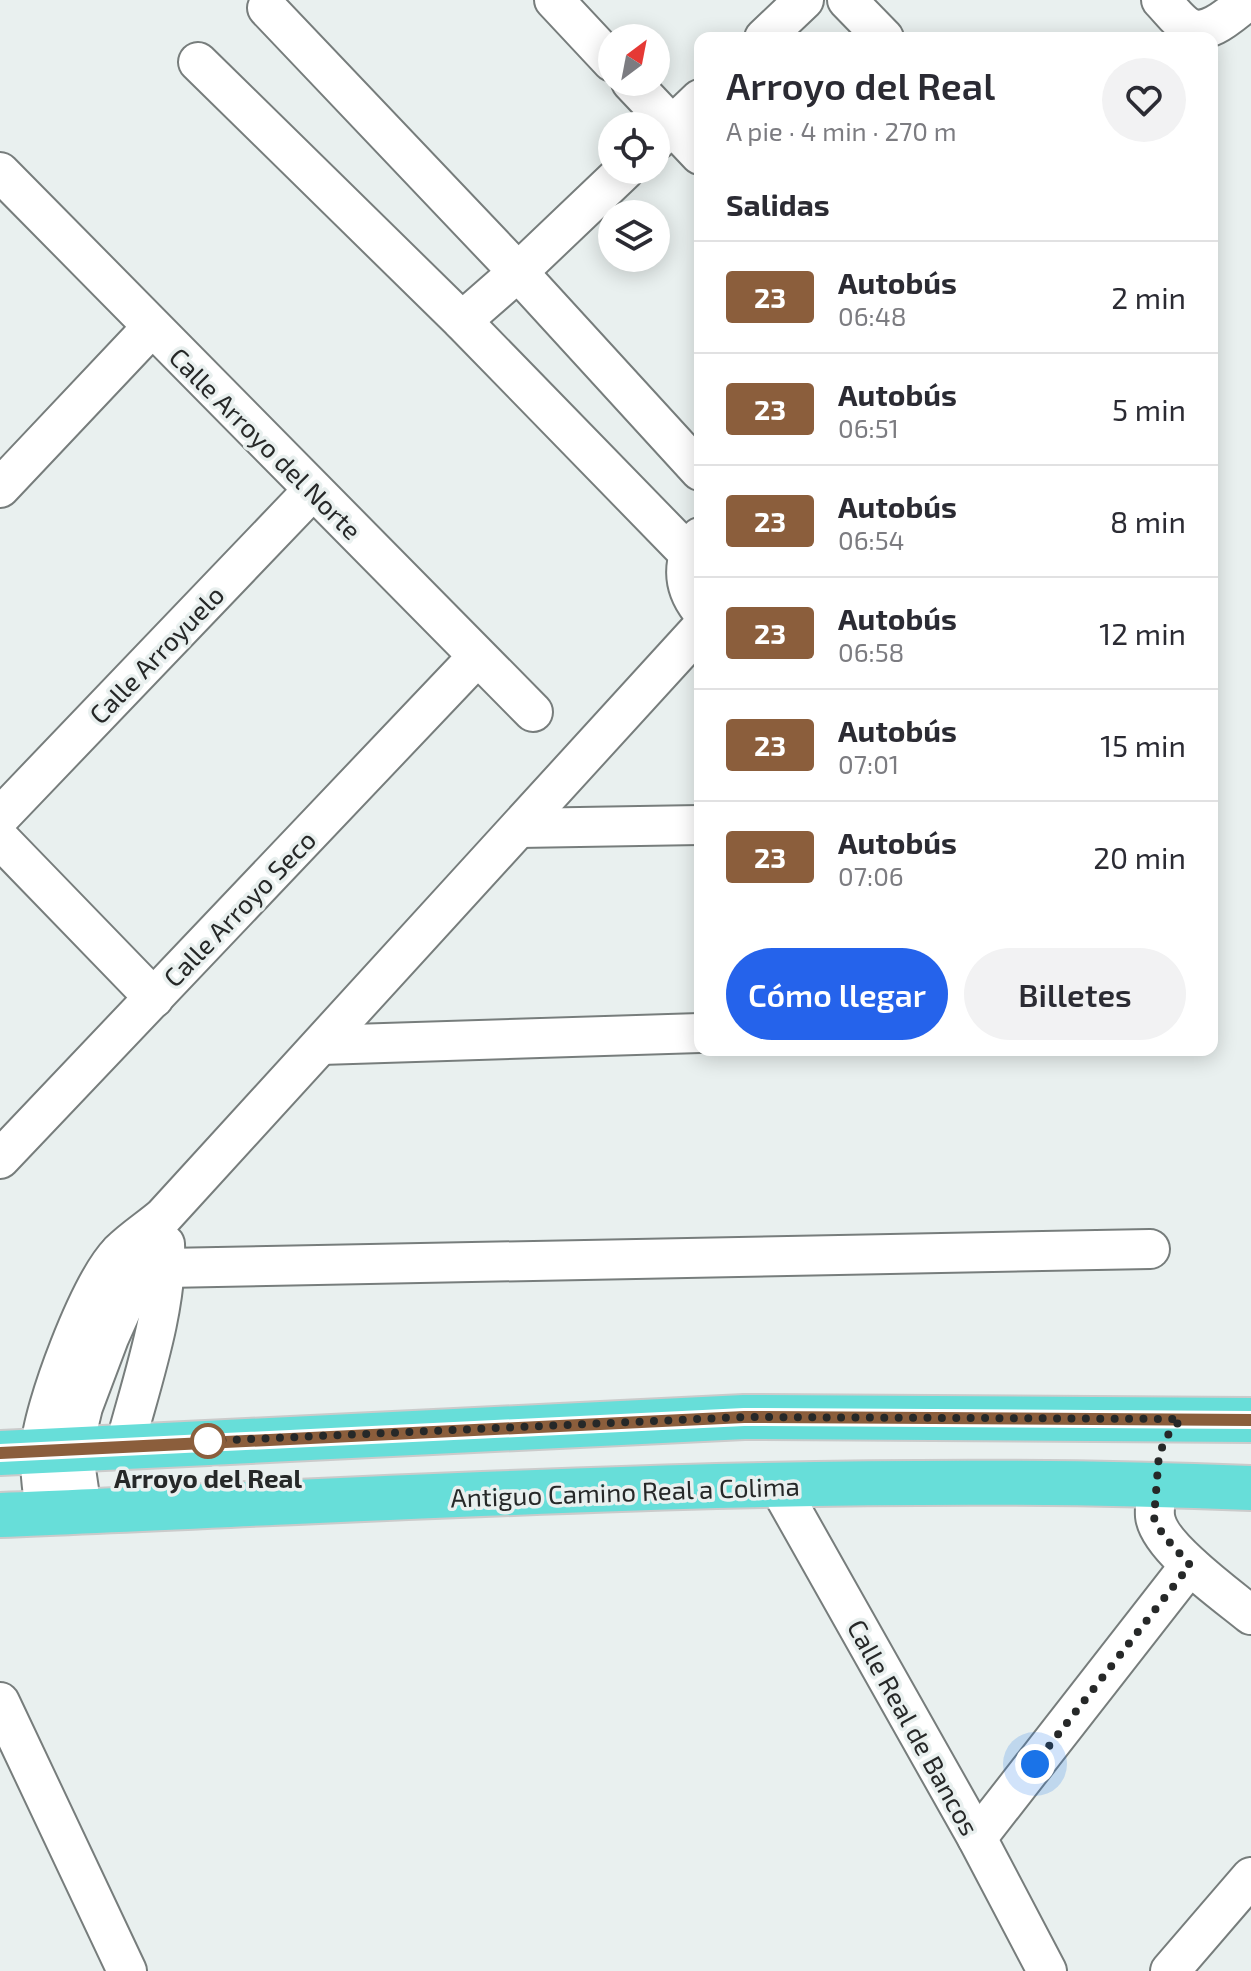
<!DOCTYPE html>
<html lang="es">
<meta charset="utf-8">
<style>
:root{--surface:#fff;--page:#f2f2f3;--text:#2b2b33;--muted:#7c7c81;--line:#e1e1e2;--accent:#2563eb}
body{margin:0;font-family:"Exo 2",sans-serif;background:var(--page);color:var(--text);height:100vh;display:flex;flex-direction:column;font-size:30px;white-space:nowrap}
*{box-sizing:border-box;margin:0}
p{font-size:26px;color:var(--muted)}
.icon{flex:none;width:44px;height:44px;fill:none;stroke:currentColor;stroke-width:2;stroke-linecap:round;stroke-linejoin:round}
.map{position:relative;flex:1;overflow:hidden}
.drawer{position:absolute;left:694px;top:32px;width:524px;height:1024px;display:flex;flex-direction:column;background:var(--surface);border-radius:16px;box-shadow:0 4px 20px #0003}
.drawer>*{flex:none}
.badge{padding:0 16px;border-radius:6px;font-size:28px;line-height:52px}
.needle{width:52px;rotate:32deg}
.buttons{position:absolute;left:598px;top:24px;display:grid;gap:16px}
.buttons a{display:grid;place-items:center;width:72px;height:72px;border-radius:50%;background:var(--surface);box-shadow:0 4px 20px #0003;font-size:40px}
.you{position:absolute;width:40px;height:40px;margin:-20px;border:6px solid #fff;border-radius:50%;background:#1a73e8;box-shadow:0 0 0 12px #1a73e833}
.map>.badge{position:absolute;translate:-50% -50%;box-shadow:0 0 0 4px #fff}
h2{padding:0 32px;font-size:30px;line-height:72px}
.round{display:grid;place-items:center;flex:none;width:84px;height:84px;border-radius:42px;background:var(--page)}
.head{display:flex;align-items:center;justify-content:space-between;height:136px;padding:0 32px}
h1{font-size:38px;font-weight:600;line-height:60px}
.primary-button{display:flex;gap:16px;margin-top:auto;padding:16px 32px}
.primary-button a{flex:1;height:92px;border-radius:48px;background:var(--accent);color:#fff;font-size:32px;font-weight:600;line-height:92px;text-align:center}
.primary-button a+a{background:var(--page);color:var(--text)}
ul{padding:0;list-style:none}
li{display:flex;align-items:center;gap:24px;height:112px;padding:0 32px;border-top:2px solid var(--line)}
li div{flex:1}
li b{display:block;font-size:30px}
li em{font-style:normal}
li .badge{min-width:88px;font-weight:700;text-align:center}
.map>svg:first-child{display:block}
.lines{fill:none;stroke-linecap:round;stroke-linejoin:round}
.minor-casing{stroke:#777d7c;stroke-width:42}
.major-casing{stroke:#cbcbcb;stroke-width:48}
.minor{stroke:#fff;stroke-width:38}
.major{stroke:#67ded9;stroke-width:44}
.line-casing{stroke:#fff;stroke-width:18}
.line{stroke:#8b5e3c;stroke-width:12}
.walk{stroke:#262828;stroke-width:8;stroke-dasharray:0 14.4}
.stop-dot{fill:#fff;stroke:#8b5e3c;stroke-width:4}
.labels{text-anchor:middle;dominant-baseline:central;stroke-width:7;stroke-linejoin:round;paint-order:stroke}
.street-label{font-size:26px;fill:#262828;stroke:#e9f0ef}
.stop-label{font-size:26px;font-weight:bold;fill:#262828;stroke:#e9f0ef}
</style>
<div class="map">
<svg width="1251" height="1971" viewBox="0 0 1251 1971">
<rect width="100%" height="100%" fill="#e9f0ef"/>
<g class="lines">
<g class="minor-casing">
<g id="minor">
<path d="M554 0 612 62"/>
<path d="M847 0 884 38"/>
<path d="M1161 0C1169 8 1178 21 1188 27 1208 38 1234 11 1249 0"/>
<path d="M267 8 518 272 700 471"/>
<path d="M764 38 804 0"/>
<path d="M198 62 462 321 689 554"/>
<path d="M631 82 700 155"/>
<path d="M656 141 700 99"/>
<path d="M0 172 533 712"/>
<path d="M462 321 518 272 625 170"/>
<path d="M0 488 152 327"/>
<path d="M700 537C681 559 682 586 700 609"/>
<path d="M0 817 313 490"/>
<path d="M519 828 700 825"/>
<path d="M0 839 154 998"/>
<path d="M321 1045 700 1033"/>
<path d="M0 1159 477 657"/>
<path d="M120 1252 166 1268 1150 1249"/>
<path d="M125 1445C141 1384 168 1307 165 1244"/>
<path d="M1157 1484C1157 1494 1154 1506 1155 1516 1158 1547 1227 1595 1251 1615"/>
<path d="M778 1485 977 1838 1047 1971"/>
<path d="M82 1510 73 1449 83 1407 109 1338 154 1238"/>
<path d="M45 1513C43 1493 39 1471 40 1451 42 1408 90 1282 120 1252 133 1239 149 1229 163 1217L700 629"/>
<path d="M0 1702 127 1971"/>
<path d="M977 1838 1190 1565"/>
<path d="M1170 1971 1251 1877"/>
</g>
</g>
<g class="major-casing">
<g id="major">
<path d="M0 1453 744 1417 1251 1420"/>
<path d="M0 1515C416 1498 834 1471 1251 1488"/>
</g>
</g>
<use href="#minor" class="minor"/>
<use href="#major" class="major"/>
</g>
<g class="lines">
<g class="line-casing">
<path id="line" d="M0 1453 744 1417 1251 1420"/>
</g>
<use href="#line" class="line"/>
<path class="walk" d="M208 1441 744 1417 1181 1419 1168 1435 1159 1454 1154 1518 1163 1535 1190 1565 1035 1764"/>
</g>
<circle class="stop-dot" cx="208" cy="1441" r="16"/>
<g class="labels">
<g class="street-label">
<text transform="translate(266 443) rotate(45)">Calle Arroyo del Norte</text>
<text transform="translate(156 654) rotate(-46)">Calle Arroyuelo</text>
<text transform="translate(239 908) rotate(-46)">Calle Arroyo Seco</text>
<text transform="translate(625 1491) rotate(-2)">Antiguo Camino Real a Colima</text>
<text transform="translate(914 1727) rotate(61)">Calle Real de Bancos</text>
</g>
<g class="stop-label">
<text x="208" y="1477">Arroyo del Real</text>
</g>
</g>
</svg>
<div class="buttons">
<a><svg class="needle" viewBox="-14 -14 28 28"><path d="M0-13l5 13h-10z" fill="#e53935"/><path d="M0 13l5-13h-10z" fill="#7c7c81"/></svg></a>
<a><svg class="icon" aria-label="locate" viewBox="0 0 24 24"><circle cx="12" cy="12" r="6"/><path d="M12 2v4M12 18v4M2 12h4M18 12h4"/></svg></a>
<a><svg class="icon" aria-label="layers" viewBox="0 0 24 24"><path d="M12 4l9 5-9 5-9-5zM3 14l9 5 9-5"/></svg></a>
</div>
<div class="you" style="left:1035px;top:1764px"></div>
<section class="drawer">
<div class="head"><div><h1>Arroyo del Real</h1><p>A pie · 4 min · 270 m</p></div><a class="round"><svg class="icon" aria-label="heart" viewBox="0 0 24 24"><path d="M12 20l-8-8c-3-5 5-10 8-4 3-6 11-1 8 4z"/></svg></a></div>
<h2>Salidas</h2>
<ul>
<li><span class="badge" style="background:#8b5e3c;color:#fff">23</span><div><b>Autobús</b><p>06:48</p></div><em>2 min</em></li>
<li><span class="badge" style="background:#8b5e3c;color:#fff">23</span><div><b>Autobús</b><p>06:51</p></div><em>5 min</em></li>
<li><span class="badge" style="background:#8b5e3c;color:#fff">23</span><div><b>Autobús</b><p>06:54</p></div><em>8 min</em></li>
<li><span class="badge" style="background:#8b5e3c;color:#fff">23</span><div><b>Autobús</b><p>06:58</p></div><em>12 min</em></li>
<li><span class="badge" style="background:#8b5e3c;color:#fff">23</span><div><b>Autobús</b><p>07:01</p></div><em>15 min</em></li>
<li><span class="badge" style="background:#8b5e3c;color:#fff">23</span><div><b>Autobús</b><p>07:06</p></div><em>20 min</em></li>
</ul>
<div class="primary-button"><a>Cómo llegar</a><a>Billetes</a></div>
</section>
</div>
